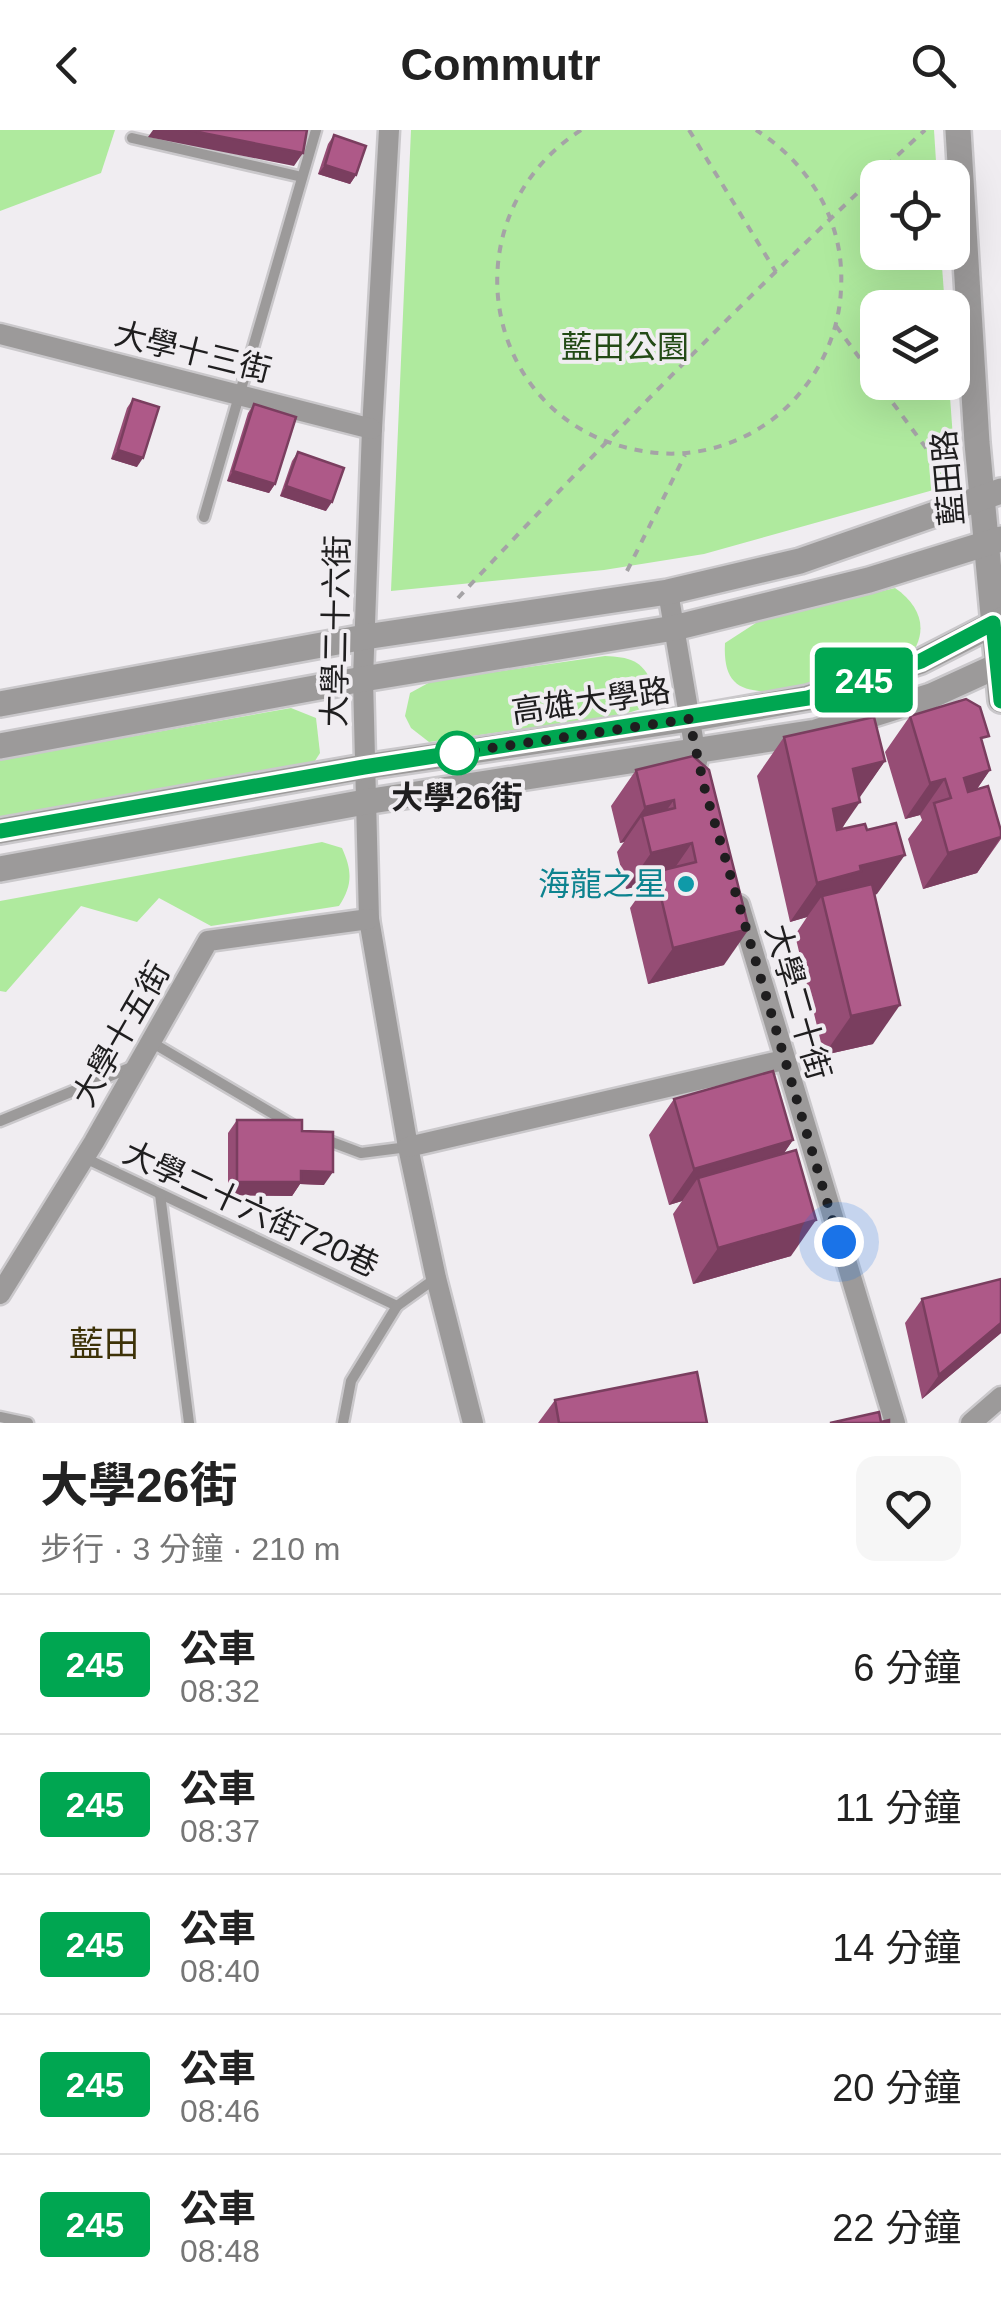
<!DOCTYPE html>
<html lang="zh-TW">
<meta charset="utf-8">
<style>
:root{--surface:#fff;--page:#f6f6f6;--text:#222;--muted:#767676;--line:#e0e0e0}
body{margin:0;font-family:Helvetica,"Noto Sans TC",sans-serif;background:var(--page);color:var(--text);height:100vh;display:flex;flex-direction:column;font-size:38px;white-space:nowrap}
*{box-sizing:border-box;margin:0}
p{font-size:32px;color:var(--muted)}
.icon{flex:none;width:55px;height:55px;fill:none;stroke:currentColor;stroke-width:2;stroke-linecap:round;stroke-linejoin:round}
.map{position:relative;height:1293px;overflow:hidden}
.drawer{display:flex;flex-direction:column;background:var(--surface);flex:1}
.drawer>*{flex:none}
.badge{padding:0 20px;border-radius:8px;font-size:35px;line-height:65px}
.fabs{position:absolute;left:860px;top:30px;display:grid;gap:20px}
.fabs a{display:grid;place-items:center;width:110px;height:110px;border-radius:20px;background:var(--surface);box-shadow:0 10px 40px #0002;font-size:50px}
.you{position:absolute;width:50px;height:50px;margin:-25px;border:8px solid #fff;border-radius:50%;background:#1a73e8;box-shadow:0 0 0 15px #1a73e833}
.map>.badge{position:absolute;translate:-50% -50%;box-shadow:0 0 0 5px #fff}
.round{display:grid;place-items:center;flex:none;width:105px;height:105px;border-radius:20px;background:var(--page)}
.summary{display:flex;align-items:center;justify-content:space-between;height:170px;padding:0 40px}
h1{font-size:48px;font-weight:700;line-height:75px}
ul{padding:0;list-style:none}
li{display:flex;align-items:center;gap:30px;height:140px;padding:0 40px;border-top:2px solid var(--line)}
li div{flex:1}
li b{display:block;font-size:38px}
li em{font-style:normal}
li .badge{min-width:110px;font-weight:700;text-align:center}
header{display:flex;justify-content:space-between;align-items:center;height:130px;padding:0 40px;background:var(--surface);font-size:45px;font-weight:700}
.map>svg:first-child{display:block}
.green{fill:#afea9e}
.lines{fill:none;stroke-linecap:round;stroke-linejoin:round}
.service-casing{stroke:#cac8cb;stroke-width:15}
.minor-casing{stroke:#cac8cb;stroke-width:25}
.tertiary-casing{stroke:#cac8cb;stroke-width:30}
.path{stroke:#a5a3a6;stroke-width:4;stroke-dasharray:8 8;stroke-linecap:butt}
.service{stroke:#9c9a9a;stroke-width:10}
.minor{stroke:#9c9a9a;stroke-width:20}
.tertiary{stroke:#9c9a9a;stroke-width:25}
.wall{fill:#964d75}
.shaded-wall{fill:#7a3e5f}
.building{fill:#ae5988;stroke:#7a3e5f;stroke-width:2.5}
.line-casing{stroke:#fff;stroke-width:22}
.line{stroke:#00a651;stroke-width:15}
.walk{stroke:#1f1e1f;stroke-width:10;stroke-dasharray:0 18}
.stop-dot{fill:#fff;stroke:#00a651;stroke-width:5}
.culture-dot{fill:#0f9aa8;stroke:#f0edf1;stroke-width:4}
.labels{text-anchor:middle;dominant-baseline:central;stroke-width:8;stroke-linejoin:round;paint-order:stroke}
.park-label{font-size:32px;fill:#234a16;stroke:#f0edf1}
.street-label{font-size:32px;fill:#1f1e1f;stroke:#f0edf1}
.stop-label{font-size:32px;font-weight:bold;fill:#1f1e1f;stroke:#f0edf1}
.culture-label{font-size:32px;fill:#0d838f;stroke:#f0edf1;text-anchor:end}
.neighbourhood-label{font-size:35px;fill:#3d3207;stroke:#f0edf1}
</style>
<header><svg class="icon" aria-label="back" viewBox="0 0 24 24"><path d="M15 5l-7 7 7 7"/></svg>Commutr<svg class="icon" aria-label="search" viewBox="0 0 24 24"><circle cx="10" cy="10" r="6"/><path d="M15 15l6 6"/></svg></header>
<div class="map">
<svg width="1001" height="1293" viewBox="0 0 1001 1293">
<rect width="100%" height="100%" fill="#f0edf1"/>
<g class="green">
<path d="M0 0H115L101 43 0 81Z"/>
<path d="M411 0H934L937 47 878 48V122L941 123 945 177 878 178V252L949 253 955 336 937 359 704 424 604 440 391 461Z"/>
<path d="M895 458C924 478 930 506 904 533L775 561C737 563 723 551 725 513L762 489Z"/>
<path d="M605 526C629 527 642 530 652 553L644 578 618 586 429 612 411 598 405 586 410 563 432 551Z"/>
<path d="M291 578 316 588 320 623 313 634 0 692V630Z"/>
<path d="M322 712 342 718C352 740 353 755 339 776L211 796 159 768 137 792 81 776 6 862 0 861V771Z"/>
</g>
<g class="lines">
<g class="service-casing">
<g id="service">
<path d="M132 8 302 47"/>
<path d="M204 387 316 0"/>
<path d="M151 912 292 995"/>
<path d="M0 991 132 937"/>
<path d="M321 1008 361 1023 408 1017"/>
<path d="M85 1028 397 1176"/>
<path d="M160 1064 189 1293"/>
<path d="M0 1287 28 1293"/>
<path d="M343 1293 351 1251 397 1176 436 1148"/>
</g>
</g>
<g class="minor-casing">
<g id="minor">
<path d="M389 0 372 299 363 549 369 789 408 1017 436 1148 473 1293"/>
<path d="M0 204 372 299"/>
<path d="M668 462 697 632"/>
<path d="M739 775 895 1293"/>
<path d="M408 1017 784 930"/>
<path d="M0 1164 94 1012 208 811 369 789"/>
<path d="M971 1293 1001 1267"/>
</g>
</g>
<g class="tertiary-casing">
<g id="tertiary">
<path d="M958 0 977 313 1001 570"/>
<path d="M0 574 365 507 668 462 800 431 1001 361"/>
<path d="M0 616 363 549 674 498 869 450 1001 409"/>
<path d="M0 701 364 637 689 589 808 568 921 531 1001 490"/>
<path d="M0 739 365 672 816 602 931 566 1001 534"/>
</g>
</g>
<g class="path">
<path d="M581 0C439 92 486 308 658 323 701 327 745 312 778 285 815 254 839 208 841 159 845 93 811 35 756 0"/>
<path d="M689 0 776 142"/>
<path d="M836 196 949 349"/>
<path d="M627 441 685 325"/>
<path d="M458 468C609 307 763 149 925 0"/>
</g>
<use href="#service" class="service"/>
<use href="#minor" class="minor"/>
<use href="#tertiary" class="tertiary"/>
</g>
<g class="wall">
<path d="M334 5 356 45 350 54 318 44 328 14Z"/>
<path d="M133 269 137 337 111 329 127 278Z"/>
<path d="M254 274 275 354 269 363 227 351 248 283Z"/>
<path d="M298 322 326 381 280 366 292 331Z"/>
<path d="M910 586 983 615 990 640 977 659 1001 701V709L977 743 923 759 908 709 922 690 920 685 905 689 885 622Z"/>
<path d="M784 607 885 631 859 667 842 699 877 764 874 765 873 914 824 925 795 805 807 787 790 792 757 646Z"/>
<path d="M693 626 724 835 648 854 630 778 647 754 626 759 617 722 624 712 620 713 611 676 636 640Z"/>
<path d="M674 969 793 1010 784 1023 791 1126 693 1154 673 1084 682 1071 669 1075 649 1005Z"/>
<path d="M237 990 302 1001 324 1055 300 1054 292 1066 228 1065V1003Z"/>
<path d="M1001 1149V1203L922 1269 905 1193 922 1169Z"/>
<path d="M555 1270 707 1293H538Z"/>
</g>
<g class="shaded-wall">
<path d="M153 0H188L303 23 294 36 148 7Z"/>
<path d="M325 35 356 45 350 54 318 44Z"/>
<path d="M118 320 143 328 137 337 111 329Z"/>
<path d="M233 341 275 354 269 363 227 351Z"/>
<path d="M286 356 332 372 326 381 280 366Z"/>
<path d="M885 631 858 670 853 639Z"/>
<path d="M990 640 965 676 964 648Z"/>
<path d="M945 649 920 685 905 689 930 653Z"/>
<path d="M674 670 648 706 642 686 624 712 620 713 645 677Z"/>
<path d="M860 672 833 711V679Z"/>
<path d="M1001 707 977 743 923 759 948 723Z"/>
<path d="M692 713 667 749 655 742 647 754 626 759 651 723Z"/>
<path d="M905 725 877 764 839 773 822 766 807 787 790 792 817 753 860 736Z"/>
<path d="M749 799 724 835 648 854 673 818Z"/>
<path d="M900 875 873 914 824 925 851 886Z"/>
<path d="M793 1010 768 1046 698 1048 682 1071 669 1075 694 1039Z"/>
<path d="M301 1041 333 1042 324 1055 300 1054 292 1066 228 1065 237 1052Z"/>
<path d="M816 1090 791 1126 693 1154 718 1118Z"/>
<path d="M1001 1193V1203L922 1269 939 1245Z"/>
</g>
<g class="building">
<path d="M188 0H307L303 23Z"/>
<path d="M334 5 366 16 356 45 325 35Z"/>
<path d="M133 269 159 277 143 328 118 320Z"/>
<path d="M254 274 296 287 275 354 233 341Z"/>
<path d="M298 322 344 338 332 372 286 356Z"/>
<path d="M966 569 980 577 989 606 981 608 990 640 964 648 968 662 988 656 1001 701V707L948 723 934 673 951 668 945 649 930 653 910 586Z"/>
<path d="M874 587 885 631 853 639 860 672 833 679 837 700 865 694 867 700 896 693 905 725 860 736 861 741 817 753 784 607Z"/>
<path d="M693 626 709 640 749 799 673 818 655 742 696 732 692 713 651 723 642 686 675 678 674 670 645 677 636 640Z"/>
<path d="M872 754 900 875 851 886 822 766Z"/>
<path d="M773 941 793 1010 694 1039 674 969Z"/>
<path d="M237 990H302V1001L333 1002V1042L301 1041V1052H237Z"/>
<path d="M796 1020 816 1090 718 1118 698 1048Z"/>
<path d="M1001 1149V1193L939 1245 922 1169Z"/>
<path d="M697 1242 707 1293H559L555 1270Z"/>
<path d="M879 1282 881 1292 889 1290V1293H830Z"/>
</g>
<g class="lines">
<g class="line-casing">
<path id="line" d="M0 701 364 637 808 568 921 531 993 493 1001 571"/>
</g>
<use href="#line" class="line"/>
<path class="walk" d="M457 623 689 589 705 660 839 1112"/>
</g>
<circle class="stop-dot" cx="457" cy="623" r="20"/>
<circle class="culture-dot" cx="686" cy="754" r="10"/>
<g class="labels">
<g class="park-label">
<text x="625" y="217">藍田公園</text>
</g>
<g class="street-label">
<text transform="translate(193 222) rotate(14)">大學十三街</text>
<text transform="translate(948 348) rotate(-95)">藍田路</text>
<text transform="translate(336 501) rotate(-89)">大學二十六街</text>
<text transform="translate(591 571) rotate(-8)">高雄大學路</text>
<text transform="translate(798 872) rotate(74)">大學二十街</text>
<text transform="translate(121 904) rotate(-60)">大學十五街</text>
<text transform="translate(251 1079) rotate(25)">大學二十六街720巷</text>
</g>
<g class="stop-label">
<text x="457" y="668">大學26街</text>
</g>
<g class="culture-label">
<text x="666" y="754">海龍之星</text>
</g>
<g class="neighbourhood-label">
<text x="104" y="1213">藍田</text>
</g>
</g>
</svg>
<div class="fabs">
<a><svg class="icon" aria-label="locate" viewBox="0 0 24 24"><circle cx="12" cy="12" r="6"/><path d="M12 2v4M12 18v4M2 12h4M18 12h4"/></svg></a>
<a><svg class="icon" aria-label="layers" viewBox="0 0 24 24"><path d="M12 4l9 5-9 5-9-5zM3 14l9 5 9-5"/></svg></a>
</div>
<div class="you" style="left:839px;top:1112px"></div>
<b class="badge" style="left:864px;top:550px;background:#00a651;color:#fff">245</b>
</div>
<section class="drawer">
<div class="summary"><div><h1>大學26街</h1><p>步行 · 3 分鐘 · 210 m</p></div><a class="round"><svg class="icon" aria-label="heart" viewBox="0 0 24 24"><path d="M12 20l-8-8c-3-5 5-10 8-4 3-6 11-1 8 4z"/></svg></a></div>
<ul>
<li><span class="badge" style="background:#00a651;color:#fff">245</span><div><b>公車</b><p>08:32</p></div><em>6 分鐘</em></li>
<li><span class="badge" style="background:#00a651;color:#fff">245</span><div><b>公車</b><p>08:37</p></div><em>11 分鐘</em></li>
<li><span class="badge" style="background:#00a651;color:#fff">245</span><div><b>公車</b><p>08:40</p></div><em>14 分鐘</em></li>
<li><span class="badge" style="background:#00a651;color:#fff">245</span><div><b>公車</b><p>08:46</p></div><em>20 分鐘</em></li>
<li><span class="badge" style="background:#00a651;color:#fff">245</span><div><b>公車</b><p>08:48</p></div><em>22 分鐘</em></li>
</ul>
</section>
